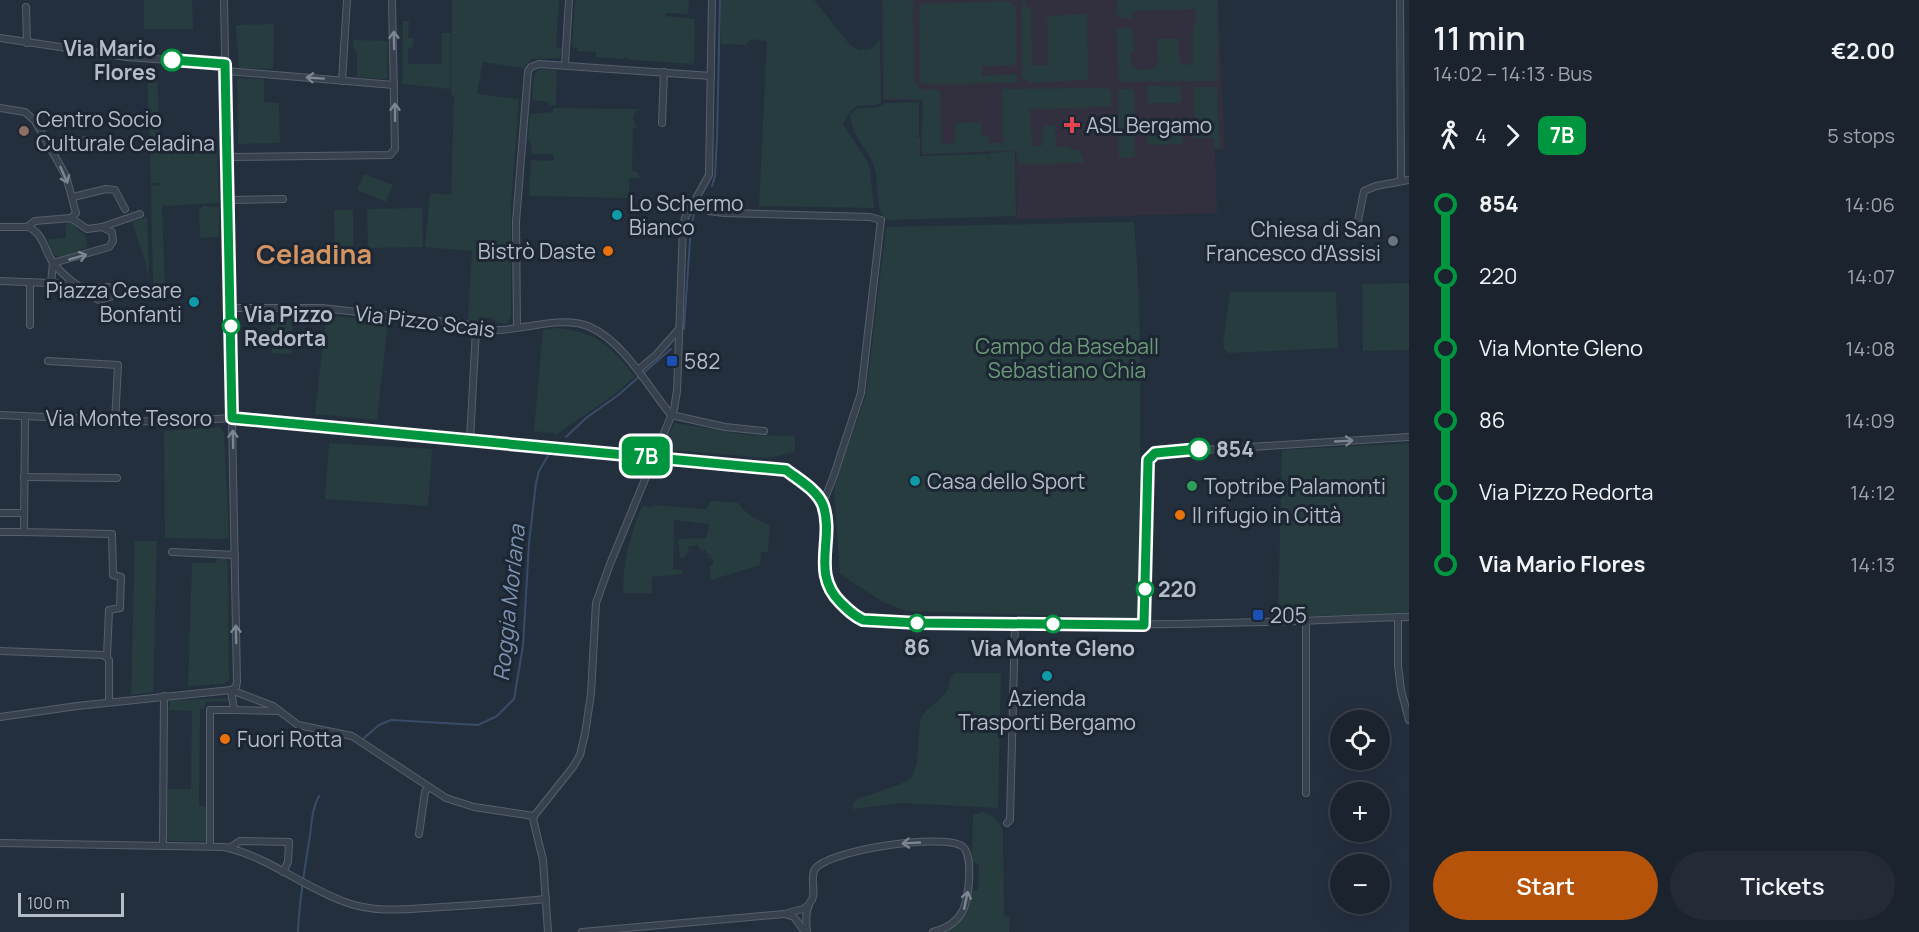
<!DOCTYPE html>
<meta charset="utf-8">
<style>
:root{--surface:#1b232e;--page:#242b36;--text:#f1f3f6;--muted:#a0a4aa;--line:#39404a;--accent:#b45309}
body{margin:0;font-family:Manrope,sans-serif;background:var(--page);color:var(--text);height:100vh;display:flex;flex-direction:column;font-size:22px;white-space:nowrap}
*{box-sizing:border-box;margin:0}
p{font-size:20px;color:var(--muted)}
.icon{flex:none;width:33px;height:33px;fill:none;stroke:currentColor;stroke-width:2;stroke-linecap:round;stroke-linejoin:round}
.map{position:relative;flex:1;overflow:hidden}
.drawer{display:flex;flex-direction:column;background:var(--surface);width:510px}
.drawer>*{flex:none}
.badge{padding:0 12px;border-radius:9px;font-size:21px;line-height:39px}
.tools{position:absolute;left:1330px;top:710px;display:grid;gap:12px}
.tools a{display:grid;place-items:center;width:60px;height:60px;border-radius:50%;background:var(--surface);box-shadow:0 6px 24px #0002,0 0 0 2px var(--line);font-size:30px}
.scale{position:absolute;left:18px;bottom:15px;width:106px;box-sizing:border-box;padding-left:6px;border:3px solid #b4bcc9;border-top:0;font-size:16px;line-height:21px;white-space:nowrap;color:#b4bcc9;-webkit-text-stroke:4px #1d2633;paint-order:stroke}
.map>.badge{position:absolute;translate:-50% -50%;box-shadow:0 0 0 3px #fff}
.legs{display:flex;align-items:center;gap:9px;height:66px;padding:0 24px;font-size:20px}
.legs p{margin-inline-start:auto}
.head{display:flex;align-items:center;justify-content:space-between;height:102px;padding:0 24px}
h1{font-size:33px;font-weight:600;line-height:45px}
.primary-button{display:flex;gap:12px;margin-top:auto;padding:12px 24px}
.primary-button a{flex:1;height:69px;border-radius:36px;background:var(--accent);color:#fff;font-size:24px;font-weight:600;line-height:69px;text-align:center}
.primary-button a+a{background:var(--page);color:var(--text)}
ul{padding:0 24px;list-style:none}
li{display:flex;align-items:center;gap:21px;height:72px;font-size:22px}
li i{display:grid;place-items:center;width:9px;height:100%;margin:0 8px;background:currentColor}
li i::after{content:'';width:15px;height:15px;margin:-8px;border:4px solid;border-radius:50%;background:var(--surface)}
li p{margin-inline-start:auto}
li:first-child i{background:linear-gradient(#0000 50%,currentColor 0)}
li:last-child i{background:linear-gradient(currentColor 50%,#0000 0)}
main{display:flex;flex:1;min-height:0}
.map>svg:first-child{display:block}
.medical{fill:#32303f}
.green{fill:#263c3f}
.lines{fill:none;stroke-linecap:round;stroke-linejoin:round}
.stream{stroke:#394c67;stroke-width:2}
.minor-casing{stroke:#565f6c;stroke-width:8}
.minor{stroke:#38414e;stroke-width:6}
.oneway{stroke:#7c8592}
.line-1-casing{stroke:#fff;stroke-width:14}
.line-1{stroke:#00963f;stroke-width:9}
.stop-1-dot{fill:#fff;stroke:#00963f;stroke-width:3}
.health-dot{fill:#e0444e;stroke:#1d2633;stroke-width:2}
.education-dot{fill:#8d6e63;stroke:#1d2633;stroke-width:2}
.culture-dot{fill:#0f9aa8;stroke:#1d2633;stroke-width:2}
.worship-dot{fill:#6b7280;stroke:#1d2633;stroke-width:2}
.food-dot{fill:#e8710a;stroke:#1d2633;stroke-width:2}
.transit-dot{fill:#1a4fb4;stroke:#1d2633;stroke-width:2}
.leisure-dot{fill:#2e9e5b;stroke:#1d2633;stroke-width:2}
.labels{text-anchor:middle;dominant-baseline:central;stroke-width:6;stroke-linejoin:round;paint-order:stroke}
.stop-label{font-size:21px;font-weight:bold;fill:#b4bcc9;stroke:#1d2633;text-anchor:start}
.poi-label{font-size:21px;fill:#b4bcc9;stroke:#1d2633;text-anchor:start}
.street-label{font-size:21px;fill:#b4bcc9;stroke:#1d2633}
.park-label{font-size:21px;fill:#6b9a76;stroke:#1d2633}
.water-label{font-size:22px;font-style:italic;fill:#7c92b1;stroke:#1d2633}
.district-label{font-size:27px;font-weight:bold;fill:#d59563;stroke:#1d2633}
</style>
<main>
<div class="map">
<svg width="1409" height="932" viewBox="0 0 1409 932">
<rect width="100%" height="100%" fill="#242f3e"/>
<path class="medical" d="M881 0H1218L1225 149 1215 150 1217 213 1017 219 1016 151 921 155 922 101 883 100Z"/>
<g class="green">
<path d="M144 0H192L193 29H144Z"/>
<path d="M452 0H559L556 47 562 48 560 58 531 59 523 68 483 62 477 94 519 99 511 206V316L507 323H499L489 317 477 322 468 321 472 251 425 247 430 193 451 195 454 96 451 95Z"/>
<path d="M575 0H689L688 14 666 13 665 16 695 19 694 64 632 60 626 57 622 59 596 57V52L577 51V48L572 47Z"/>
<path d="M721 0H814L850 45 859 50 871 49 880 39 881 102 877 105 857 106 849 113 843 124 867 161 870 171 874 208 759 206 767 41 751 39 746 45 721 44Z"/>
<path d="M883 0H913L914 81 920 89 940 90 942 144 955 143V123L981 122 982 136 989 135V143H1003L1002 89 1107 88 1111 92V107L1030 109 1032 146H1042L1043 126 1055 125 1056 147H1070V150H1079L1084 163 1018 164 1017 150 922 154 923 100 884 98Z"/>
<path d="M1118 0H1217L1218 81 1118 82 1117 29 1133 28 1134 51 1131 52V65L1140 70 1156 68 1158 62 1157 39H1178L1180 64 1193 65V26L1196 25 1195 9 1133 11V19L1120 18 1116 15Z"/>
<path d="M1010 1 1016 7 1017 61 1014 65 982 66V76L1015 74 1017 77V83L922 84 920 81 919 9 921 4Z"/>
<path d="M1022 2H1026L1027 8H1031L1032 65H1048L1047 16 1087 14 1088 78 1086 80 1031 83 1022 78Z"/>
<path d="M403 21H409L408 38H413V47L408 48V64H442V33H451L450 89 402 84Z"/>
<path d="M274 24 273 69 239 68 236 25Z"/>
<path d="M353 40 388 41 387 79 357 77V52L354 51Z"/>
<path d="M147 66 157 67 160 153H217L219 203 162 206 165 284 153 285 151 186 162 185 161 183H151Z"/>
<path d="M540 69 557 70 556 105H549V102L532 100 534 74Z"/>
<path d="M237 78 264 79V102L279 103 280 143 238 144Z"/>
<path d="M1147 86H1181V103H1148Z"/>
<path d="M1194 87H1217L1220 148H1214L1213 138H1194Z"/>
<path d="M1118 89H1134L1135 157 1119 158Z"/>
<path d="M919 102V136H914L920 137V156L987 154 990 165 988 153 1015 151 1016 216 890 220 884 219C875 203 879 186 875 169 869 148 851 137 850 114L858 108 878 107 885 103Z"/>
<path d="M553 108 640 109 635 112 633 118 637 128H633L632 171 638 172 640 178H629V198L529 196 531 160 554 161 553 154H532L530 139H528L530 114 553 112Z"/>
<path d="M1147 118H1182L1183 144 1147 145Z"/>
<path d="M364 174 393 185 386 202 357 190Z"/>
<path d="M203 206 219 207V237L202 238 200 236 199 210Z"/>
<path d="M422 208 423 247 368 248 367 209Z"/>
<path d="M334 210H353V248H335Z"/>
<path d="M147 217 149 278 145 261 132 222Z"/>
<path d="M66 222H71L79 231 85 234 88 247 60 258C53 256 47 245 49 239L66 238Z"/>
<path d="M1134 222C1145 354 1139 486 1138 618L906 611 881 601 840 574 834 490 839 471 866 395 886 227Z"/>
<path d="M1409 283V350L1363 351 1362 284Z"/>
<path d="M1230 292H1336L1338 348 1229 353 1224 349 1223 343Z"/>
<path d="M271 315H292V354L272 353Z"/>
<path d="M326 315 388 322 377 420 315 414Z"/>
<path d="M557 328C599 332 609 347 635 376L615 394 557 434 534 431 543 330Z"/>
<path d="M674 423 748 435 795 436V452L768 458 672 450 667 446V439Z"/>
<path d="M220 427 224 432 229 536 225 539 165 538 164 431Z"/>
<path d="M329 443 432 449 428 506 325 499Z"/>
<path d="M1409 443V613L1278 617 1282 450Z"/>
<path d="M714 501 738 503C746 514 757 521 770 525L768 552H761L760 565 711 580 709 566 714 564 712 557 706 558 710 555 704 549 702 552 697 545 688 547 689 552 684 558H680L678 539 706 538 709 524 674 520 673 569 683 570V574L652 577V593H623C623 561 630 536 642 506L653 507V505L706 509 710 502Z"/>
<path d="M135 541H157L153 692 131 695Z"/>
<path d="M217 557 226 558 228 566 229 680 223 684 188 686 192 563H216Z"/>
<path d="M955 673H1001L998 808 900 803 853 809V804L857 799 901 784 913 776 917 761 920 721 923 714 945 694 949 687 951 676Z"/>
<path d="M229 698 230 701 205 702V708L200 709 199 806 207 807V841H169L167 836 168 789H191L192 711 169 710 170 700Z"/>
<path d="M982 812C994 815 998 820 1003 831L1004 916 1010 917 1009 932H943C960 923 970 910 971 891L978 890 979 864 972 862 973 815Z"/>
</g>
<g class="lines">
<g class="stream">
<path d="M712 186 715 176 717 138 720 0"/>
<path d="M684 329 691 225 694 215"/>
<path d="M566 437 586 418 617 396 671 349"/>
<path d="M364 738 379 725 391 720 478 725 497 716 514 699 523 646 529 543 536 483 539 471 548 456"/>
<path d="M298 932C299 901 304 873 309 842 312 826 311 810 319 796"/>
</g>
<g class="minor-casing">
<g id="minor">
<path d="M224 0 237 682 236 687 231 690"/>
<path d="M1400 0 1401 181"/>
<path d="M26 7 27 43"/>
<path d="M0 38 127 57 225 64"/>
<path d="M565 65 569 0"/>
<path d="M226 71 394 85"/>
<path d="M342 81 347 0"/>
<path d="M0 108 25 112 35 121 66 176 76 213 71 218"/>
<path d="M662 123 664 72"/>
<path d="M52 151 85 140"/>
<path d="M228 157 390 155 395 149 392 0"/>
<path d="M73 197 106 189 115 190 125 209"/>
<path d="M698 197 709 211 724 213 870 217 881 220 861 393 833 478 822 505"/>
<path d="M229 200 283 199"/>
<path d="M1358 221 1364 191 1376 186 1409 180"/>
<path d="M0 227H27L35 221 71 218 87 229 102 227 112 232 113 241 109 247 53 263"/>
<path d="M27 227C44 232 44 251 54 264 66 279 83 289 99 300L110 297 114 293 108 287H79"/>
<path d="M102 227 140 214"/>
<path d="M0 281 74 284"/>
<path d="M51 283 53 263"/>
<path d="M231 308H322L466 324C489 335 506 329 530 326 548 323 572 319 590 327 624 342 648 387 671 415L725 427 764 431"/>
<path d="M30 325V282"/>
<path d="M517 328 516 222 528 71 531 67 539 64 711 76"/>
<path d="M48 361 118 365 115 422"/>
<path d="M638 370 656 355 679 329"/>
<path d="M0 415 162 422 232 418 778 468C787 471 793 476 801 481 809 486 819 496 822 504 826 514 825 526 825 536 824 568 825 597 855 616 873 627 952 624 977 624 1072 625 1168 625 1263 622 1312 621 1360 618 1409 617"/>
<path d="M470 440 476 329"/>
<path d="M24 477 117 478"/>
<path d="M0 513H23"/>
<path d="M0 532H24L25 416"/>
<path d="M24 532 112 534 113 575 121 577 120 608 109 610 107 656"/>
<path d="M172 552 235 555"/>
<path d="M1398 617V666L1401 690 1409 720"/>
<path d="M1144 625 1148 460 1155 453 1409 437"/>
<path d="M0 651 104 655 109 660V702"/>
<path d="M234 710 279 711"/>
<path d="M0 717 77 706 231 690 273 706 298 725 352 736 446 798 474 807 534 816"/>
<path d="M1306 793V621"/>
<path d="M534 816 573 767 580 755 585 734 591 694 596 603 610 564 674 409 677 391 683 227 685 218 709 175 712 0"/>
<path d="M534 816 533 819 543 860 548 932"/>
<path d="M1007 823 1010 820 1015 624"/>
<path d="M419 834 425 792 428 788"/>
<path d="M0 843 224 847C267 856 303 887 345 902 372 912 398 910 426 908 466 906 506 903 546 899"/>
<path d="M163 845 164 696"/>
<path d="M210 846V710H234L231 690"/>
<path d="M229 848 240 841 289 842 288 862 283 872"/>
<path d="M785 914 794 917 805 932"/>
<path d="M582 932 784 914 803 909 809 905"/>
<path d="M807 932C806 923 805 913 809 905 811 898 812 903 813 896 815 887 810 878 815 869 829 850 942 833 962 846 974 854 969 900 962 912 956 923 945 929 933 932"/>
</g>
</g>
<use href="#minor" class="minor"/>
</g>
<defs><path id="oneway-shaft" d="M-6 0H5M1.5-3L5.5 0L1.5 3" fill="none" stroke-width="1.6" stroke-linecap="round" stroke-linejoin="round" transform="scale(1.5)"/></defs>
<g class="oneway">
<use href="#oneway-shaft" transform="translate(394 40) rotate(-91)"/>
<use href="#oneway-shaft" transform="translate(315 78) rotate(-176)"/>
<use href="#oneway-shaft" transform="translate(395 112) rotate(-90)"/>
<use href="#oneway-shaft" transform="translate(64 175) rotate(66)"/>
<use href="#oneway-shaft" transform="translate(78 257) rotate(-16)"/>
<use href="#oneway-shaft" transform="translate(233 439) rotate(-91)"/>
<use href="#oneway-shaft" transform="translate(1344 441) rotate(-3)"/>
<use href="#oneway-shaft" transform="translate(236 634) rotate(-91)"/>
<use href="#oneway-shaft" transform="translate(911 843) rotate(177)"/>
<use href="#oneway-shaft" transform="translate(966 900) rotate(-78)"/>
</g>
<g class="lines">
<g class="line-1-casing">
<path id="line-1" d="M172 60 225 64 232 418 786 470C799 480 817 490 823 505 835 539 810 573 841 603 848 610 854 616 863 620L918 623 1144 625 1148 460 1155 453 1199 449"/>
</g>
<use href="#line-1" class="line-1"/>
</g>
<g class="stop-1-dot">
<circle cx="172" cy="60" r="10"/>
<circle cx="231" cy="326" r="8"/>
<circle cx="1199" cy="449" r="10"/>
<circle cx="1145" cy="589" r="8"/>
<circle cx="917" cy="623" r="8"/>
<circle cx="1053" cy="624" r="8"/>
</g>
<path class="health-dot" d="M1069 116h6v6h6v6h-6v6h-6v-6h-6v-6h6z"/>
<circle class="education-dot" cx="24" cy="131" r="6"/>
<g class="culture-dot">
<circle cx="617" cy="215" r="6"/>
<circle cx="194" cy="302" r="6"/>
<circle cx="915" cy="481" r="6"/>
<circle cx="1047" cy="676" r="6"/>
</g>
<circle class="worship-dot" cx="1393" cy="241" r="6"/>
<g class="food-dot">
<circle cx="608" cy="251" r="6"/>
<circle cx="1180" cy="515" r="6"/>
<circle cx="225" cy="739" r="6"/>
</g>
<g class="transit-dot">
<rect x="666" y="355" width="12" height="12" rx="3"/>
<rect x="1252" y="609" width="12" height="12" rx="3"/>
</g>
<circle class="leisure-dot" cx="1192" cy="486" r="6"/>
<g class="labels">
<g class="stop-label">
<text x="156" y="48" text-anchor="end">Via Mario<tspan x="156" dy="24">Flores</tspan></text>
<text x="244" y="314">Via Pizzo<tspan x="244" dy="24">Redorta</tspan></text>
<text x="1216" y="449">854</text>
<text x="1158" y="589">220</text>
<text x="917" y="647" text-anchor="middle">86</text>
<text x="1053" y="648" text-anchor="middle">Via Monte Gleno</text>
</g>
<g class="poi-label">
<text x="36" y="119">Centro Socio<tspan x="36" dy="24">Culturale Celadina</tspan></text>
<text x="1086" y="125">ASL Bergamo</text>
<text x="629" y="203">Lo Schermo<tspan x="629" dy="24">Bianco</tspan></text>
<text x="1381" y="229" text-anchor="end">Chiesa di San<tspan x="1381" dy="24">Francesco d'Assisi</tspan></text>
<text x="596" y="251" text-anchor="end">Bistrò Daste</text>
<text x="182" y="290" text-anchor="end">Piazza Cesare<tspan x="182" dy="24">Bonfanti</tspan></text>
<text x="684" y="361">582</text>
<text x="927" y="481">Casa dello Sport</text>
<text x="1204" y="486">Toptribe Palamonti</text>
<text x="1192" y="515">Il rifugio in Città</text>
<text x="1270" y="615">205</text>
<text x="1047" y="698" text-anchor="middle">Azienda<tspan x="1047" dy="24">Trasporti Bergamo</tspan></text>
<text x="237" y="739">Fuori Rotta</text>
</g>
<g class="street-label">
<text transform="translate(425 321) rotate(7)">Via Pizzo Scais</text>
<text x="129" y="418">Via Monte Tesoro</text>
</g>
<g class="park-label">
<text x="1067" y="346">Campo da Baseball<tspan x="1067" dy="24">Sebastiano Chia</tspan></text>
</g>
<g class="water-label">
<text transform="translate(509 603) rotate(-84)">Roggia Morlana</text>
</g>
<g class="district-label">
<text x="314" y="253">Celadina</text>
</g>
</g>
</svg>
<div class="tools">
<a><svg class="icon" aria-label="locate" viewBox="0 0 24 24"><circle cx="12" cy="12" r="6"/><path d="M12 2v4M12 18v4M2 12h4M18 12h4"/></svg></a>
<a>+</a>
<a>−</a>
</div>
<div class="scale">100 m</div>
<b class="badge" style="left:646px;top:456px;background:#00963f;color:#fff">7B</b>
</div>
<section class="drawer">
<div class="head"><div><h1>11 min</h1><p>14:02 – 14:13 · Bus</p></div><b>€2.00</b></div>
<div class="legs"><svg class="icon" aria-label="walk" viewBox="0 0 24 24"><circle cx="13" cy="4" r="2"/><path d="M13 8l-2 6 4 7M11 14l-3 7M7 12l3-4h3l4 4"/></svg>4<svg class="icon" aria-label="forward" viewBox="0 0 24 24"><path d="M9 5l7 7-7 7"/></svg><b class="badge" style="background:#00963f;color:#fff">7B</b><p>5 stops</p></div>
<ul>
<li><i style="color:#00963f"></i><b>854</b><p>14:06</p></li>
<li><i style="color:#00963f"></i><span>220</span><p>14:07</p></li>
<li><i style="color:#00963f"></i><span>Via Monte Gleno</span><p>14:08</p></li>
<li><i style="color:#00963f"></i><span>86</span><p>14:09</p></li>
<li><i style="color:#00963f"></i><span>Via Pizzo Redorta</span><p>14:12</p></li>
<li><i style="color:#00963f"></i><b>Via Mario Flores</b><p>14:13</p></li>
</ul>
<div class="primary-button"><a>Start</a><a>Tickets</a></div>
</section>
</main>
